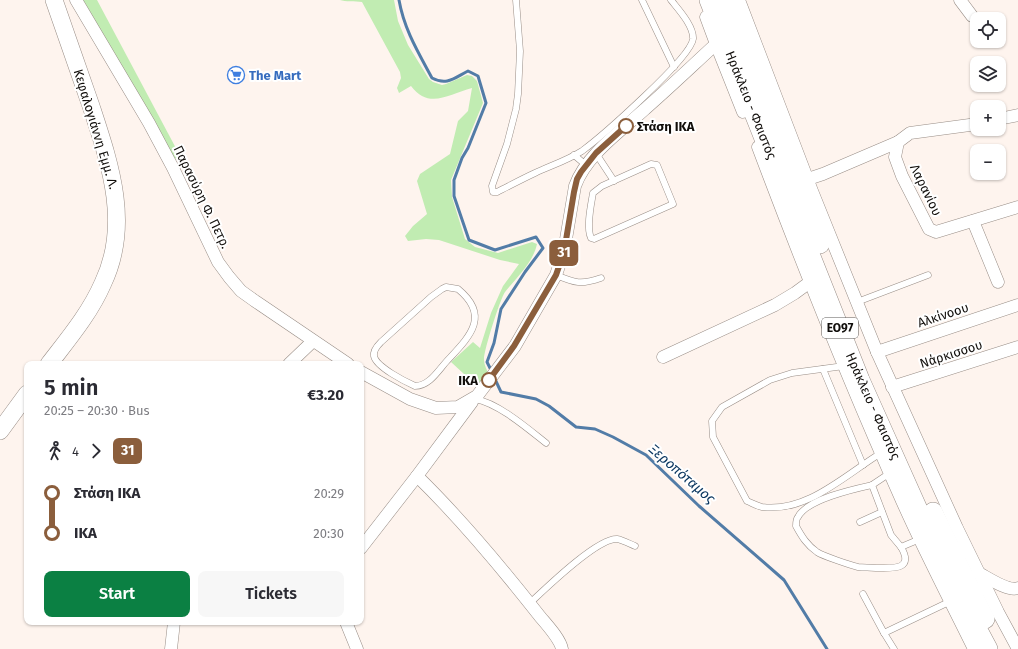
<!DOCTYPE html>
<meta charset="utf-8">
<style>
:root{--surface:#fff;--page:#f7f7f7;--text:#2b2b33;--muted:#7c7c81;--accent:#0b8043}
body{margin:0;font-family:"Fira Sans",sans-serif;background:var(--page);color:var(--text);height:100vh;display:flex;flex-direction:column;font-size:15px;white-space:nowrap}
*{box-sizing:border-box;margin:0}
p{font-size:13px;color:var(--muted)}
.icon{flex:none;width:22px;height:22px;fill:none;stroke:currentColor;stroke-width:2;stroke-linecap:round;stroke-linejoin:round}
.map{position:relative;flex:1;overflow:hidden}
.details{position:absolute;left:24px;top:361px;width:340px;height:264px;display:flex;flex-direction:column;background:var(--surface);border-radius:8px;box-shadow:0 1px 3px #0004}
.details>*{flex:none}
.badge{padding:0 8px;border-radius:6px;font-size:14px;line-height:26px}
.buttons{position:absolute;left:970px;top:12px;display:grid;gap:8px}
.buttons a{display:grid;place-items:center;width:36px;height:36px;border-radius:8px;background:var(--surface);box-shadow:0 1px 3px #0004;font-size:20px}
.map>.badge{position:absolute;translate:-50% -50%;box-shadow:0 0 0 2px #fff}
.legs{display:flex;align-items:center;gap:6px;height:44px;padding:0 20px;font-size:13px}
.legs p{margin-inline-start:auto}
.headline{display:flex;align-items:center;justify-content:space-between;height:68px;padding:0 20px}
h1{font-size:22px;font-weight:600;line-height:30px}
.button{display:flex;gap:8px;margin-top:auto;padding:8px 20px}
.button a{flex:1;height:46px;border-radius:8px;background:var(--accent);color:#fff;font-size:16px;font-weight:600;line-height:46px;text-align:center}
.button a+a{background:var(--page);color:var(--text)}
ul{padding:0 20px;list-style:none}
li{display:flex;align-items:center;gap:14px;height:40px;font-size:15px}
li i{display:grid;place-items:center;width:6px;height:100%;margin:0 5px;background:currentColor}
li i::after{content:'';width:10px;height:10px;margin:-5px;border:3px solid;border-radius:50%;background:var(--surface)}
li p{margin-inline-start:auto}
li:first-child i{background:linear-gradient(#0000 50%,currentColor 0)}
li:last-child i{background:linear-gradient(currentColor 50%,#0000 0)}
.map>svg:first-child{display:block}
.green{fill:#c1ecb2}
.lines{fill:none;stroke-linecap:round;stroke-linejoin:round}
.stream{stroke:#527ca7;stroke-width:3}
.lane-casing{stroke:#988d86;stroke-width:7}
.street-casing{stroke:#988d86;stroke-width:13}
.secondary-casing{stroke:#988d86;stroke-width:18}
.primary-casing{stroke:#988d86;stroke-width:20}
.lane{stroke:#fff;stroke-width:6}
.street{stroke:#fff;stroke-width:12}
.secondary{stroke:#fff;stroke-width:17}
.primary{stroke:#fff;stroke-width:19}
.line-1-casing{stroke:#fff;stroke-width:9}
.line-1{stroke:#8b5e3c;stroke-width:6}
.stop-1-dot{fill:#fff;stroke:#8b5e3c;stroke-width:2}
.labels{text-anchor:middle;dominant-baseline:central;stroke-width:4;stroke-linejoin:round;paint-order:stroke}
.shield{fill:#fff;stroke:#585654;stroke-width:1}
.shield-label{font-size:12px;font-weight:bold;fill:#110e0b}
.shop-label{font-size:13px;font-weight:bold;fill:#366cbe;stroke:#fff;text-anchor:start}
.street-label{font-size:13px;fill:#110e0b;stroke:#fff}
.stop-label{font-size:13px;font-weight:bold;fill:#110e0b;stroke:#fff;text-anchor:start}
.water-label{font-size:14px;font-style:italic;fill:#0c3861;stroke:#fff}
</style>
<div class="map">
<svg width="1018" height="649" viewBox="0 0 1018 649">
<rect width="100%" height="100%" fill="#fef4ee"/>
<g class="green">
<path d="M83 0H97L178 152 180 157 177 160 172 155Z"/>
<path d="M340 0H394L398 21 408 45 429 79 433 82 442 85 446 84 467 75 472 76 477 81 483 103 451 180 452 197 465 239 475 247 498 253 532 242 537 244C533 263 516 278 505 292 500 299 483 353 484 360 484 365 487 370 489 375L477 386 451 362 473 342 480 348 491 313 503 286 519 264 500 260 439 240 426 239 408 241 405 236 413 226 427 214 417 181 420 174 450 154 458 121 468 111 472 88C449 94 429 110 411 86L399 93 397 88 401 78 400 72 362 2C355 1 345 2 340 0Z"/>
</g>
<g class="lines">
<g class="stream">
<path d="M399 0C404 29 418 52 432 78 447 86 454 78 468 71L478 76 486 103 468 148 462 158 454 180V196L469 240 495 250 536 237 543 248 525 272 501 309 494 343 487 362 492 372"/>
<path d="M494 377 501 392 536 399 549 406 576 427 595 429 613 437 646 455 699 506 784 580 827 649"/>
</g>
<g class="lane-casing">
<g id="lane">
<path d="M516 0 520 51 518 94 516 109 507 144 492 186 493 192H497C509 186 522 179 535 173 550 166 568 160 582 151 601 137 691 58 693 39 694 26 678 9 671 0"/>
<path d="M642 0 674 67"/>
<path d="M595 152 614 181"/>
<path d="M574 155 586 165"/>
<path d="M651 164 657 165 673 204 594 239 591 238C586 227 591 205 593 193L602 186Z"/>
<path d="M556 275C575 283 581 285 601 278"/>
<path d="M446 287 458 289C492 317 468 338 446 362 438 371 429 386 415 386 406 382 376 367 374 356 373 351 377 346 381 342L431 297 442 289Z"/>
<path d="M857 302 928 275"/>
<path d="M844 366 792 373 770 380 722 407 712 421 713 437 747 501C752 503 757 506 762 507 807 513 845 475 881 453"/>
<path d="M823 369 863 465"/>
<path d="M475 399C498 403 527 428 546 443"/>
<path d="M890 473 872 485 891 535 901 547 920 539"/>
<path d="M872 485C854 489 807 499 798 517 796 519 796 524 796 526 802 537 807 545 817 552 823 556 850 565 858 567 864 568 870 567 876 568 891 568 915 571 901 547"/>
<path d="M860 522 882 512"/>
<path d="M863 594 884 633 951 601"/>
<path d="M530 603C545 589 597 538 617 539 623 540 630 544 635 546"/>
<path d="M884 633 894 649"/>
</g>
</g>
<g class="street-casing">
<g id="street">
<path d="M76 0 149 123 173 168 218 262 229 277 241 291 255 301 348 364"/>
<path d="M739 0 812 191 877 352 957 528 998 612 1018 649"/>
<path d="M960 0 972 16"/>
<path d="M706 17 716 44 743 112"/>
<path d="M999 119 1018 115"/>
<path d="M898 142 895 157 902 176 929 229 936 232 1018 207"/>
<path d="M758 147C802 264 848 380 899 494 922 547 949 598 974 649"/>
<path d="M808 179 823 174 898 142 910 133 977 124"/>
<path d="M973 221 998 282"/>
<path d="M877 352 1018 305"/>
<path d="M663 357 775 305 795 293 810 282"/>
<path d="M289 364 313 341"/>
<path d="M361 372 410 399 436 408 458 407 477 396 515 346 556 275 564 251 575 186C586 155 621 131 645 109 669 88 692 66 716 44"/>
<path d="M892 387 1018 347"/>
<path d="M417 476C460 518 501 567 538 614 545 623 560 638 562 649"/>
<path d="M361 548 417 476 472 402"/>
<path d="M977 572C987 577 1008 592 1018 588"/>
<path d="M346 622 357 649"/>
<path d="M171 649 174 622"/>
</g>
</g>
<g class="secondary-casing">
<g id="secondary">
<path d="M49 364C69 338 90 313 103 283 131 224 110 164 91 106 79 71 66 35 54 0"/>
<path d="M0 431 27 394"/>
</g>
</g>
<g class="primary-casing">
<g id="primary">
<path d="M709 0 860 380 941 561 988 649"/>
<path d="M726 0 820 244"/>
<path d="M933 512 985 619"/>
</g>
</g>
<use href="#lane" class="lane"/>
<use href="#street" class="street"/>
<use href="#secondary" class="secondary"/>
<use href="#primary" class="primary"/>
</g>
<g class="lines">
<g class="line-1-casing">
<path id="line-1" d="M489 380 514 346 556 275 564 252 574 192 577 179 581 172 596 153 626 126"/>
</g>
<use href="#line-1" class="line-1"/>
</g>
<defs>
<g id="supermarket-ring" transform="scale(0.9)"><circle r="9.5" fill="#fff" stroke="#3f7fe0" stroke-width="1.5"/><path d="M-6-5.5h2.5l.6 2H6L4.5 2H-2.5L-4.4-4H-6ZM-1.5 3.2a1.3 1.3 0 1 0 .1 0ZM3 3.2a1.3 1.3 0 1 0 .1 0Z" fill="#3f7fe0"/></g>
</defs>
<g fill-rule="evenodd">
<use href="#supermarket-ring" x="236" y="75"/>
</g>
<g class="stop-1-dot">
<circle cx="626" cy="126" r="7"/>
<circle cx="489" cy="380" r="7"/>
</g>
<g class="labels">
<rect class="shield" x="822" y="318" width="36" height="20" rx="3"/>
<g class="shield-label">
<text x="840" y="328">ΕΟ97</text>
</g>
<g class="shop-label">
<text x="249" y="75">The Mart</text>
</g>
<g class="street-label">
<text transform="translate(751 105) rotate(68)">Ηράκλειο - Φαιστός</text>
<text transform="translate(96 129) rotate(73)">Κεφαλογιάννη Εμμ. Λ.</text>
<text transform="translate(926 190) rotate(64)">Λαρανίου</text>
<text transform="translate(202 197) rotate(64)">Παρασύρη Φ. Πετρ.</text>
<text transform="translate(943 315) rotate(-18)">Αλκίνοου</text>
<text transform="translate(951 354) rotate(-18)">Νάρκισσου</text>
<text transform="translate(873 406) rotate(66)">Ηράκλειο - Φαιστός</text>
</g>
<g class="stop-label">
<text x="637" y="126">Στάση ΙΚΑ</text>
<text x="478" y="380" text-anchor="end">IKA</text>
</g>
<g class="water-label">
<text transform="translate(682 474) rotate(41)">Ξεροπόταμος</text>
</g>
</g>
</svg>
<div class="buttons">
<a><svg class="icon" aria-label="locate" viewBox="0 0 24 24"><circle cx="12" cy="12" r="6"/><path d="M12 2v4M12 18v4M2 12h4M18 12h4"/></svg></a>
<a><svg class="icon" aria-label="layers" viewBox="0 0 24 24"><path d="M12 4l9 5-9 5-9-5zM3 14l9 5 9-5"/></svg></a>
<a>+</a>
<a>−</a>
</div>
<b class="badge" style="left:564px;top:253px;background:#8b5e3c;color:#fff">31</b>
<section class="details">
<div class="headline"><div><h1>5 min</h1><p>20:25 – 20:30 · Bus</p></div><b>€3.20</b></div>
<div class="legs"><svg class="icon" aria-label="walk" viewBox="0 0 24 24"><circle cx="13" cy="4" r="2"/><path d="M13 8l-2 6 4 7M11 14l-3 7M7 12l3-4h3l4 4"/></svg>4<svg class="icon" aria-label="forward" viewBox="0 0 24 24"><path d="M9 5l7 7-7 7"/></svg><b class="badge" style="background:#8b5e3c;color:#fff">31</b></div>
<ul>
<li><i style="color:#8b5e3c"></i><b>Στάση ΙΚΑ</b><p>20:29</p></li>
<li><i style="color:#8b5e3c"></i><b>IKA</b><p>20:30</p></li>
</ul>
<div class="button"><a>Start</a><a>Tickets</a></div>
</section>
</div>
